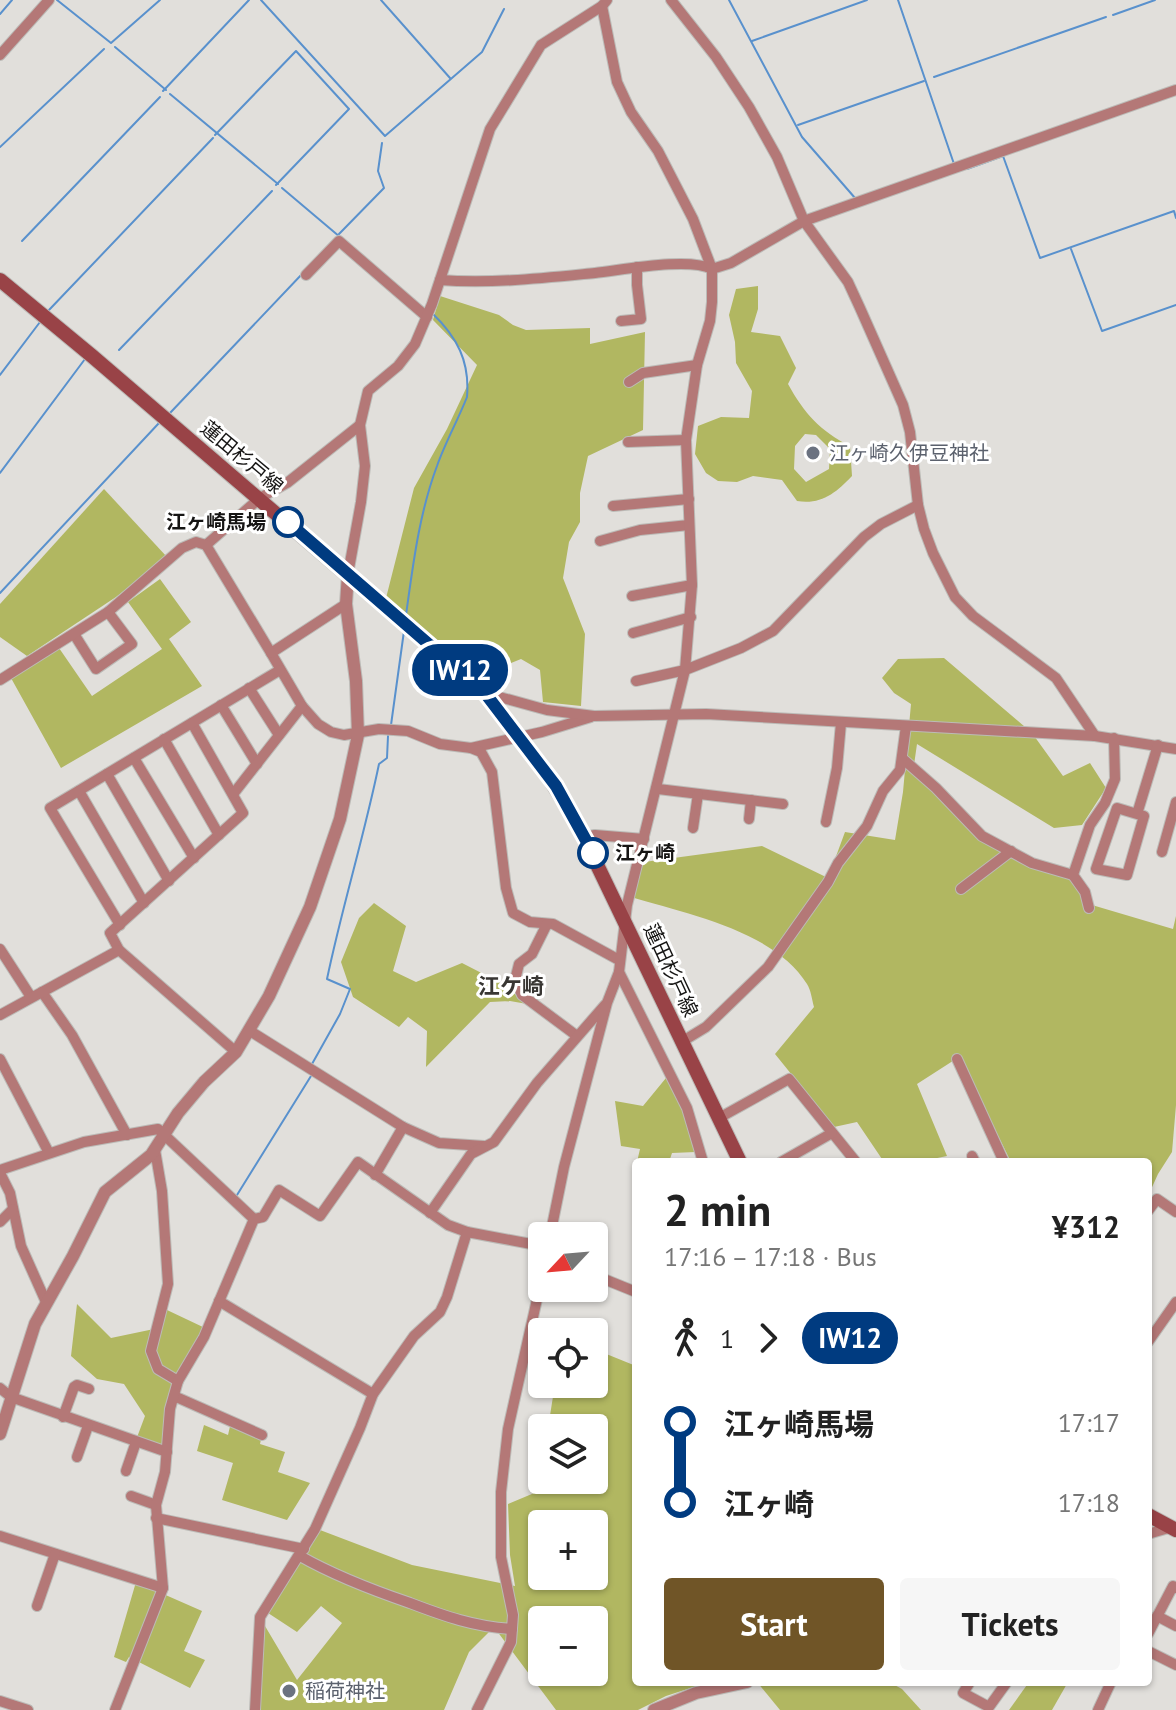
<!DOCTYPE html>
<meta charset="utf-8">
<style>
:root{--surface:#fff;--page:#f6f6f6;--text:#222;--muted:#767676;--accent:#705527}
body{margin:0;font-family:"PT Sans","Noto Sans JP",sans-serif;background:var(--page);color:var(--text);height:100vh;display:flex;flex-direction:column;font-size:30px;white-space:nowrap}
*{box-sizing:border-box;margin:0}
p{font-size:26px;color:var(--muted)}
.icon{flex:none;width:44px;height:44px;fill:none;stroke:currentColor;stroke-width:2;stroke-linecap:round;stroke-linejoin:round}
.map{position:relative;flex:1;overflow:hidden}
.side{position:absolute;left:632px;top:1158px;width:520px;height:528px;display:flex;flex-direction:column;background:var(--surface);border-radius:8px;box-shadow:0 2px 6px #0004}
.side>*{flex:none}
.badge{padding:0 16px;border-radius:26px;font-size:28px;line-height:52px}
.needle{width:52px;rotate:244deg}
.fabs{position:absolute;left:528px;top:1222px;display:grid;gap:16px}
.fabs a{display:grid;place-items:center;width:80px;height:80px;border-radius:8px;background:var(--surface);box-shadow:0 2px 6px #0004;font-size:40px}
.map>.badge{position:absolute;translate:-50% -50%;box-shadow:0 0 0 4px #fff}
.legs{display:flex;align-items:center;gap:12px;height:88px;padding:0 32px;font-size:26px}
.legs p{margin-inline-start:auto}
.overview{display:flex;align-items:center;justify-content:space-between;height:136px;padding:0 32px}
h1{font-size:44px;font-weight:800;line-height:60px}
.cta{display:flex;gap:16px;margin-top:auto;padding:16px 32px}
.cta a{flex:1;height:92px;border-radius:8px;background:var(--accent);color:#fff;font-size:32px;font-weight:800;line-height:92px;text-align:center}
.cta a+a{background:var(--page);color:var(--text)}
ul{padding:0 32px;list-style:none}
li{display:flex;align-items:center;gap:28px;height:80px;font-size:30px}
li i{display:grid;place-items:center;width:12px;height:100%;margin:0 10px;background:currentColor}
li i::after{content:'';width:20px;height:20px;margin:-10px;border:6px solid;border-radius:50%;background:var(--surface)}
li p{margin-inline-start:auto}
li:first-child i{background:linear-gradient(#0000 50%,currentColor 0)}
li:last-child i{background:linear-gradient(currentColor 50%,#0000 0)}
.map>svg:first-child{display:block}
.forest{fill:#b1b761;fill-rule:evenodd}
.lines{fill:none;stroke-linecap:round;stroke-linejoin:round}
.stream{stroke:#5991cd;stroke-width:2}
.minor-casing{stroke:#bcbbb7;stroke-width:12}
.tertiary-casing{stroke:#bcbbb7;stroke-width:14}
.secondary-casing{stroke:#bcbbb7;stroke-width:16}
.minor{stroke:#b47877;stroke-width:10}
.tertiary{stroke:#b47877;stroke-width:12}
.secondary{stroke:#994347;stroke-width:14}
.line-1-casing{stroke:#fff;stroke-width:18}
.line-1{stroke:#003b80;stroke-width:12}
.worship-dot{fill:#6b7280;stroke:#fff;stroke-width:3}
.stop-1-dot{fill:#fff;stroke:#003b80;stroke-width:4}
.labels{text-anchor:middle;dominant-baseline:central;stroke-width:6;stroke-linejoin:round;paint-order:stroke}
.worship-label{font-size:20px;fill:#5b616d;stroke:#fff;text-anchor:start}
.street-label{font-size:20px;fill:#161514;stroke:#fff}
.stop-label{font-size:20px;font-weight:bold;fill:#161514;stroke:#fff;text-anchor:end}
.neighbourhood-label{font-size:22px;font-weight:bold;fill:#383633;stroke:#fff}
</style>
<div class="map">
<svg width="1176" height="1710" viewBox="0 0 1176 1710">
<rect width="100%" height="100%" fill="#e1dfdb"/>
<g class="forest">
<path d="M758 286V309L751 332 780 336 796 368 788 384C804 413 820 431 850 446L852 476C836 493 821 505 797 501L782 480 753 476 737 482 718 481 706 473 695 454 698 426 721 417 749 418 752 391 736 363 735 342 729 315 736 289ZM805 434 816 435 830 449 829 469 806 482 794 469 795 446Z"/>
<path d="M440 296 499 315 513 325 526 330 590 328V344L645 332 643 430 588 456 580 493V522L569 542 563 578 585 634 581 706 543 702 540 670 521 659 477 677 386 598 414 488 447 429 477 365 433 320Z"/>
<path d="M104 489 167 557 116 597 27 656 0 637V604Z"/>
<path d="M160 579 191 622 169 639 202 686 61 768 11 678 59 648 92 696 162 649 128 602Z"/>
<path d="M944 658 1032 733 1063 776 1090 763 1106 788 1082 825 1054 828 917 744 913 772 1013 856 1074 876 1092 905 1173 929 1176 916V1105L1172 1152 1158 1174 1148 1196V1162H1011L959 1057 917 1084 947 1156 918 1162H884L857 1122 834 1127 775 1054 814 1007C812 1000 811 990 807 984 774 931 688 914 631 897L644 862 762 846 828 878 845 832 895 840 903 792 911 704 894 693 882 678 898 659Z"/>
<path d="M374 903 406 926 393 971 416 982 462 963 501 983 527 1004 510 1001 490 1002 426 1067 427 1031 408 1017 399 1027 353 997 341 962 359 918Z"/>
<path d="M666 1078 684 1110 696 1152 672 1153 669 1162H637L640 1149 621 1146 615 1101 643 1106Z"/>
<path d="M77 1304 111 1338 154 1329 167 1310 205 1328 178 1376 163 1448 136 1440 145 1416 124 1384 97 1379 71 1356Z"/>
<path d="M594 1349 636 1366V1682H709L666 1696 638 1710H556L494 1627 469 1652 444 1710H259L265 1626 297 1680 342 1623 321 1606 297 1632 265 1611 320 1530 412 1565 515 1586 510 1555 508 1504 539 1491 542 1469V1480H594V1428H548L555 1384H594ZM542 1524H594V1576H542ZM542 1620H594V1672H542Z"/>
<path d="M231 1422 262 1435 260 1444 285 1452 278 1472 310 1483 287 1520 222 1500 233 1463 197 1451 204 1425 228 1435Z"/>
<path d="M136 1582 202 1611 184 1651 205 1660 190 1688 129 1657 126 1662 114 1657Z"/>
<path d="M757 1682H889L902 1689 921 1710H780Z"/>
<path d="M1029 1682H1068L1052 1710H1009Z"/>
</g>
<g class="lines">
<g class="stream">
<path d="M57 0 111 43 160 0"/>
<path d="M261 0 385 136 482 52 504 9"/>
<path d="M381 0 450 78"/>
<path d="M729 0 802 137 855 198"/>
<path d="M898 0 954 164"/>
<path d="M0 14 12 0"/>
<path d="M1113 15 1155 0"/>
<path d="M752 41 867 0"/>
<path d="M115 47 166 90"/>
<path d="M934 77 1106 17"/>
<path d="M163 91 249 0"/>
<path d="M170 94 278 184"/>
<path d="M798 125 924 81"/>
<path d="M215 135 296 51 349 109 276 185"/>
<path d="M0 147 104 49"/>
<path d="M967 169 1003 156 1040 258 1174 211 1176 218"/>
<path d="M282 188 340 237"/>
<path d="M339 234 384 188 378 171 382 143"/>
<path d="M22 241 160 97"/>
<path d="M1071 249 1102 331 1176 305"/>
<path d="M49 310 213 138"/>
<path d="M119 350 272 191"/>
<path d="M0 375 40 322"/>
<path d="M170 413 303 273"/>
<path d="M0 473 85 359"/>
<path d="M0 593 159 423"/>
<path d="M406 615C413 565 419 514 437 466 445 443 458 420 467 397 470 361 457 337 432 313"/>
<path d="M391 725 404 631"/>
<path d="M312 1064 340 1014 350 989 327 979C342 907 364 837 379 764L387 758 388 736"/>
<path d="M237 1195 311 1076"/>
</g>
<g class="minor-casing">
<g id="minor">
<path d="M671 0 716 57 749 107 777 157 804 221 848 282 860 308 903 405 910 432 918 505 924 529 933 553 955 597 973 616 1056 678 1095 736"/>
<path d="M0 55 49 0"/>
<path d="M306 275 339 241 427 317"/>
<path d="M440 280C491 284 544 278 595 273 623 270 688 257 712 269L731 263 804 221 1176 90"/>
<path d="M621 321 641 319 637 285V267"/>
<path d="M629 382 643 373 697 365"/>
<path d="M628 442 686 440"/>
<path d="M613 506 689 499"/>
<path d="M600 541 640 530 689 525"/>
<path d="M206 545 260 498 287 483 360 425"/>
<path d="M348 574 361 502 365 466 360 425 368 391 398 366 415 344 432 304 490 129 541 45 602 6 607 0"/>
<path d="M632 596 692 585"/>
<path d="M346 604 271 653 302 706 318 724 331 732 344 735 379 729 408 731 440 744 471 748 542 732 591 717"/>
<path d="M633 633 691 617"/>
<path d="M74 634 96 669 132 644 108 612"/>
<path d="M0 680 108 612 182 548 196 542 206 545 271 653"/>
<path d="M636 681 685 670 741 648 773 631 864 537 881 524 918 505"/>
<path d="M249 688 279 735"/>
<path d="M485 693 547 710 594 716 706 714 1095 736 1176 749"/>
<path d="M221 705 257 764"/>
<path d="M192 723 243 813 110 933 119 950 236 1052"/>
<path d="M164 739 219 835"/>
<path d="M471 748 481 752 492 772 506 888 513 913 530 922 553 924 619 960"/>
<path d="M134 758 194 858"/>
<path d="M903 759 936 788 982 836 1032 863 1073 875"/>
<path d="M107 774 169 881"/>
<path d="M658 789 783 804"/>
<path d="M79 791 144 903"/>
<path d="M234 793 302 706"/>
<path d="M1137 814 1117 808 1096 869 1127 875 1144 816 1137 814 1158 745"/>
<path d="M749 819 751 800"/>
<path d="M826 822 837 768 841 723"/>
<path d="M693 828 698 794"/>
<path d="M585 837 595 835 644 839"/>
<path d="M1162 852 1176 802"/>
<path d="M961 889 1011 851"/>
<path d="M1089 908 1085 892 1073 875 1090 825 1105 803 1115 779 1114 738"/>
<path d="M547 924 532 954 519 964 515 980 522 995 577 1036"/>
<path d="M120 925 50 808 280 670"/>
<path d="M0 949 31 997"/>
<path d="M619 972 687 1108 703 1162"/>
<path d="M42 992 72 1035 127 1135"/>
<path d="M0 1015 119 950"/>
<path d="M250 1031 403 1127 439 1143 484 1146"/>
<path d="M683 1041 706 1027 768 967 828 882 838 863 867 826 883 791 900 770 906 726"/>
<path d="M0 1059 49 1153"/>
<path d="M957 1059 1004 1162"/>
<path d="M719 1118 789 1079 856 1162"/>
<path d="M155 1150 162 1191 168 1284 151 1351 158 1369 178 1381"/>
<path d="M972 1156 975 1162"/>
<path d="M781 1162 832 1133"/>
<path d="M0 1170 84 1142 158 1129 254 1219"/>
<path d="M0 1173 10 1193 21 1246 46 1302"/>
<path d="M375 1175 403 1127"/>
<path d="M1148 1211 1157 1199 1176 1212"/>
<path d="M430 1213 471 1154 494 1142 537 1083 605 1005"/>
<path d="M0 1222 13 1209"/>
<path d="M550 1236 564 1167 607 1003 619 972 627 905 685 670 692 585 686 440 697 365 710 321 712 302V269L693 219 658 151 631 112 617 82 602 6"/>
<path d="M594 1275 636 1292"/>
<path d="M219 1301 373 1394"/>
<path d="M1148 1342 1176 1302"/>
<path d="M0 1388 11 1397 167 1452"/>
<path d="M174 1396 262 1435"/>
<path d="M63 1417 74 1387 77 1385 89 1389"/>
<path d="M77 1457 88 1426"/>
<path d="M126 1471 136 1442"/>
<path d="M131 1496 156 1505"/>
<path d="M156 1518 304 1549"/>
<path d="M1148 1534 1172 1527"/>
<path d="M0 1536 163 1588"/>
<path d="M300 1556C335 1576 372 1590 410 1603 444 1616 475 1627 512 1629"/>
<path d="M37 1606 55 1554"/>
<path d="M1157 1616 1176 1626"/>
<path d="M1148 1634 1173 1586 1176 1588"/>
<path d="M1148 1651 1176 1665"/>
<path d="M970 1682 963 1693 989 1707 1007 1682"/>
<path d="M0 1701 28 1710"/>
<path d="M115 1710 163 1588 156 1505 165 1472 170 1409 178 1381 204 1337 254 1219 263 1217 279 1190 320 1216 358 1162 448 1225 467 1232 542 1246"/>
<path d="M255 1710 260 1617 315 1529 360 1428 373 1394 414 1336 440 1312 447 1297 467 1232"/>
<path d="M477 1710 511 1642 513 1615 501 1557V1492L508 1429 542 1277"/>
<path d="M1098 1710 1111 1682"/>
</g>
</g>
<g class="tertiary-casing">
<g id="tertiary">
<path d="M0 1434 35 1324 73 1256 105 1192 151 1155 178 1113 204 1082 236 1052 269 996 310 907 340 819 358 735 356 681 346 604 348 574"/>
<path d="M654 1710 696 1693 747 1682"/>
</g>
</g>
<g class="secondary-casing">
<g id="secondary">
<path d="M0 280 92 356 485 693 541 765 575 819 740 1162"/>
<path d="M1148 1515 1176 1530"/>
</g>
</g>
<use href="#minor" class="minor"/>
<use href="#tertiary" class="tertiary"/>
<use href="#secondary" class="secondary"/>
</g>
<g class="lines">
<g class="line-1-casing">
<path id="line-1" d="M288 522 485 693 556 786 593 853"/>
</g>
<use href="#line-1" class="line-1"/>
</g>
<g class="worship-dot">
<circle cx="813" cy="453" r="8"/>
<circle cx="289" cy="1691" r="8"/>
</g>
<g class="stop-1-dot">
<circle cx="288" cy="522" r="14"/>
<circle cx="593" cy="853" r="14"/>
</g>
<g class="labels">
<g class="worship-label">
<text x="829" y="453">江ヶ崎久伊豆神社</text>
<text x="305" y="1691">稲荷神社</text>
</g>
<g class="street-label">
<text transform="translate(242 457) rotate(40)">蓮田杉戸線</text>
<text transform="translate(671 970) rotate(65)">蓮田杉戸線</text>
</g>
<g class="stop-label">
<text x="266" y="522">江ヶ崎馬場</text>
<text x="615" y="853" text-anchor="start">江ヶ崎</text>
</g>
<g class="neighbourhood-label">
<text x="511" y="986">江ケ崎</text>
</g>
</g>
</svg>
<div class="fabs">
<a><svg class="needle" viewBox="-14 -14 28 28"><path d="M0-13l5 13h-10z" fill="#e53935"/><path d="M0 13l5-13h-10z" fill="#767676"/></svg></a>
<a><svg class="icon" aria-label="locate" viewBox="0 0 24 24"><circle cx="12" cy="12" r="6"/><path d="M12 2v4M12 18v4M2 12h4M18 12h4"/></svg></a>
<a><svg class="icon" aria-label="layers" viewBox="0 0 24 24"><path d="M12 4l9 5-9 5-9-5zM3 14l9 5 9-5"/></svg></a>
<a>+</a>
<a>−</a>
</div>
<b class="badge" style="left:460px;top:670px;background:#003b80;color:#fff">IW12</b>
<section class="side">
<div class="overview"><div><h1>2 min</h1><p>17:16 – 17:18 · Bus</p></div><b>¥312</b></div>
<div class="legs"><svg class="icon" aria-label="walk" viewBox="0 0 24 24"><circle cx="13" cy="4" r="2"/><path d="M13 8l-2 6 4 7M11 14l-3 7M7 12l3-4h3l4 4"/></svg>1<svg class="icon" aria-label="forward" viewBox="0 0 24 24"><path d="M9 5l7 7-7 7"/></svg><b class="badge" style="background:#003b80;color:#fff">IW12</b></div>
<ul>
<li><i style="color:#003b80"></i><b>江ヶ崎馬場</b><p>17:17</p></li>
<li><i style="color:#003b80"></i><b>江ヶ崎</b><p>17:18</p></li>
</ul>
<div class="cta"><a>Start</a><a>Tickets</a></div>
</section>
</div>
